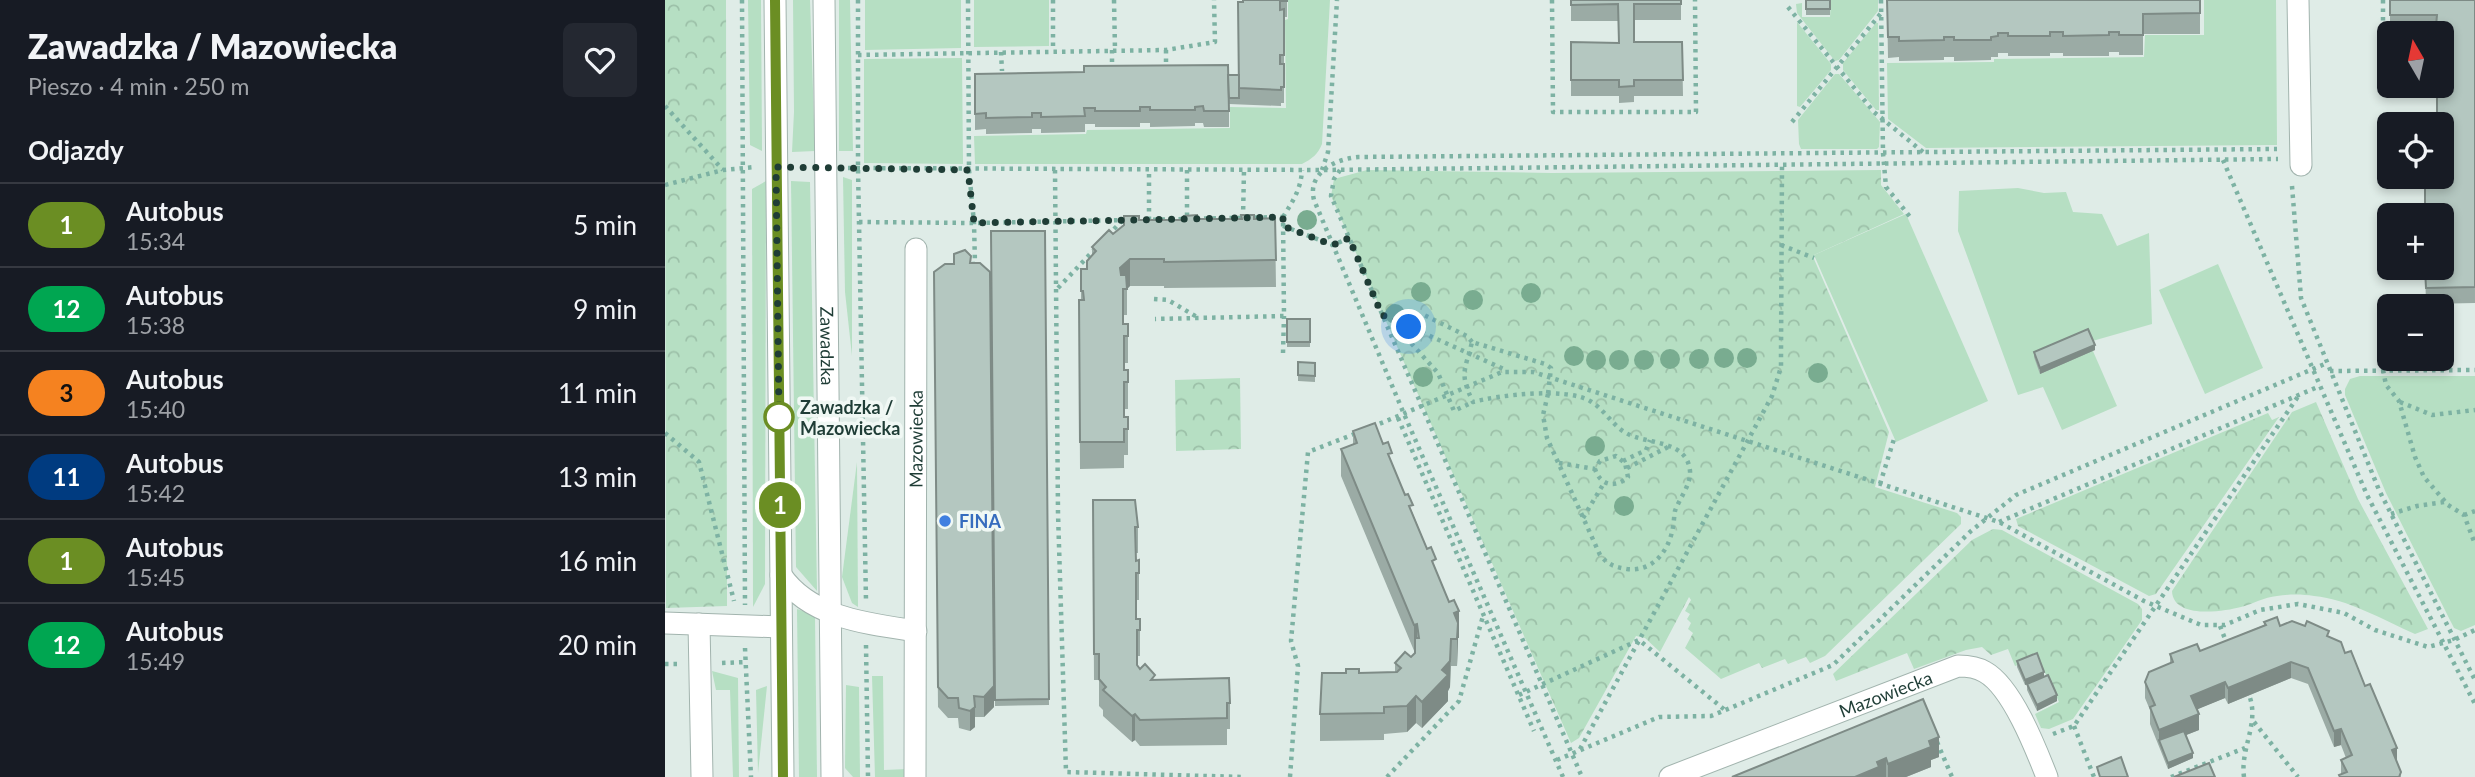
<!DOCTYPE html>
<html lang="pl">
<meta charset="utf-8">
<style>
:root{--surface:#171b24;--page:#242831;--text:#f1f3f6;--muted:#9ea1a6;--line:#363941}
body{margin:0;font-family:Lato,sans-serif;background:var(--page);color:var(--text);height:100vh;display:flex;flex-direction:column;font-size:26px;white-space:nowrap}
*{box-sizing:border-box;margin:0}
p{font-size:23px;color:var(--muted)}
.icon{flex:none;width:38px;height:38px;fill:none;stroke:currentColor;stroke-width:2;stroke-linecap:round;stroke-linejoin:round}
.map{position:relative;flex:1;overflow:hidden}
.panel{display:flex;flex-direction:column;background:var(--surface);width:665px}
.panel>*{flex:none}
.badge{padding:0 14px;border-radius:23px;font-size:24px;line-height:46px}
.needle{width:46px;rotate:351deg}
.controls{position:absolute;left:1712px;top:21px;display:grid;gap:14px}
.controls a{display:grid;place-items:center;width:77px;height:77px;border-radius:10px;background:var(--surface);box-shadow:0 4px 10px #0003;font-size:35px}
.you{position:absolute;width:35px;height:35px;margin:-18px;border:5px solid #fff;border-radius:50%;background:#1a73e8;box-shadow:0 0 0 10px #1a73e833}
.map>.badge{position:absolute;translate:-50% -50%;box-shadow:0 0 0 4px #fff}
h2{padding:0 28px;font-size:26px;line-height:63px}
.round{display:grid;place-items:center;flex:none;width:74px;height:74px;border-radius:10px;background:var(--page)}
.summary{display:flex;align-items:center;justify-content:space-between;height:119px;padding:0 28px}
h1{font-size:33px;font-weight:800;line-height:52px}
ul{padding:0;list-style:none}
li{display:flex;align-items:center;gap:21px;height:84px;padding:0 28px;border-top:2px solid var(--line)}
li div{flex:1}
li b{display:block;font-size:26px}
li em{font-style:normal}
li .badge{min-width:77px;font-weight:700;text-align:center}
main{display:flex;flex:1;min-height:0}
.map>svg:first-child{display:block}
.grass{fill:#b6dfc3}
.park{fill:url(#park-crowns)}
.lines{fill:none;stroke-linecap:round;stroke-linejoin:round}
.minor-casing{stroke:#a2b4ae;stroke-width:23}
.path{stroke:#7db2a3;stroke-width:4.5;stroke-dasharray:3.5 5;stroke-linecap:butt}
.minor{stroke:#fff;stroke-width:21}
.tree{fill:#79ac90}
.wall{fill:#9baba5}
.shaded-wall{fill:#7e8b86}
.building{fill:#b4c7c0;stroke:#7e8b86;stroke-width:2}
.line-casing{stroke:#fff;stroke-width:16}
.line{stroke:#6b8e23;stroke-width:10}
.walk{stroke:#1f3d36;stroke-width:7;stroke-dasharray:0 12.6}
.stop-dot{fill:#fff;stroke:#6b8e23;stroke-width:3.5}
.shop-dot{fill:#3f7fe0;stroke:#f0f8f4;stroke-width:2.5}
.labels{text-anchor:middle;dominant-baseline:central;stroke-width:7;stroke-linejoin:round;paint-order:stroke}
.street-label{font-size:18px;fill:#1f3d36;stroke:#f0f8f4}
.stop-label{font-size:18px;font-weight:bold;fill:#1f3d36;stroke:#f0f8f4;text-anchor:start}
.shop-label{font-size:18px;font-weight:bold;fill:#366cbe;stroke:#f0f8f4;text-anchor:start}
</style>
<main>
<section class="panel">
<div class="summary"><div><h1>Zawadzka / Mazowiecka</h1><p>Pieszo · 4 min · 250 m</p></div><a class="round"><svg class="icon" aria-label="heart" viewBox="0 0 24 24"><path d="M12 20l-8-8c-3-5 5-10 8-4 3-6 11-1 8 4z"/></svg></a></div>
<h2>Odjazdy</h2>
<ul>
<li><span class="badge" style="background:#6b8e23;color:#fff">1</span><div><b>Autobus</b><p>15:34</p></div><em>5 min</em></li>
<li><span class="badge" style="background:#00a651;color:#fff">12</span><div><b>Autobus</b><p>15:38</p></div><em>9 min</em></li>
<li><span class="badge" style="background:#f58220;color:#111">3</span><div><b>Autobus</b><p>15:40</p></div><em>11 min</em></li>
<li><span class="badge" style="background:#003b80;color:#fff">11</span><div><b>Autobus</b><p>15:42</p></div><em>13 min</em></li>
<li><span class="badge" style="background:#6b8e23;color:#fff">1</span><div><b>Autobus</b><p>15:45</p></div><em>16 min</em></li>
<li><span class="badge" style="background:#00a651;color:#fff">12</span><div><b>Autobus</b><p>15:49</p></div><em>20 min</em></li>
</ul>
</section>
<div class="map">
<svg width="1810" height="777" viewBox="0 0 1810 777">
<defs>
<pattern id="park-crowns" width="20" height="18" patternUnits="userSpaceOnUse" patternTransform="scale(1.75)"><rect width="20" height="18" fill="#b6dfc3"/><path d="M2 6a3 3 0 1 1 6 0M12 15a3 3 0 1 1 6 0" fill="none" stroke="#9cc0a8"/></pattern>
</defs>
<rect width="100%" height="100%" fill="#dfece7"/>
<g class="grass">
<path d="M83 0H96L97 151 85 145Z"/>
<path d="M128 0H145L150 151 127 152 129 112Z"/>
<path d="M174 0H185L188 151H174Z"/>
<path d="M200 0H296V48L200 50Z"/>
<path d="M309 0H384V46L309 47Z"/>
<path d="M623 0H665L657 144C653 154 647 159 637 164H310L309 136 421 134 422 130 565 128V107L621 108 620 20 623 19Z"/>
<path d="M1166 0H1213V11L1174 60 1170 61 1132 13 1131 4 1137 3V17H1165Z"/>
<path d="M1539 0H1611L1612 145 1261 148 1223 119 1222 63 1329 62V59L1479 57 1480 35H1539Z"/>
<path d="M1132 22 1166 64V70L1135 107 1132 106Z"/>
<path d="M1211 23H1213L1214 110H1211L1178 70V63Z"/>
<path d="M297 58 298 164 199 163V59Z"/>
<path d="M1170 74H1174L1215 122 1214 147 1212 149H1136L1134 144 1133 120Z"/>
<path d="M178 177 187 180V356L180 292Z"/>
<path d="M101 181 100 584 88 607 87 189Z"/>
<path d="M126 181 145 182 152 591 131 567Z"/>
<path d="M1353 188 1379 193 1401 192 1408 212 1437 214 1452 246 1484 233 1487 324 1424 342 1452 406 1397 430 1378 387 1353 395 1293 231 1294 191Z"/>
<path d="M1241 214 1323 401 1231 442 1149 255Z"/>
<path d="M1553 264 1598 368 1540 394 1494 290Z"/>
<path d="M1695 376H1810V625L1796 631 1789 628 1721 493 1680 395V389L1685 379Z"/>
<path d="M192 462 193 607 187 603 177 577Z"/>
<path d="M132 609 148 614 150 618 152 777H134Z"/>
<path d="M47 671 73 678 74 777H68L65 690H51Z"/>
<path d="M207 676H218L219 770 242 769 239 777H210Z"/>
<path d="M181 685 194 687 195 777H188L180 768Z"/>
<path d="M102 686 93 773 91 690Z"/>
</g>
<g class="park">
<path d="M0 0H61L62 606 1 608Z"/>
<path d="M702 170 887 173 1216 170V185L1239 214 1149 255V259L1224 432 1210 487 1292 513 1296 517V524L1160 656 1145 663 1141 657 1123 664 1120 659 1097 668 1094 663 1056 679 1020 648 1028 633 1023 629 1026 623 1022 619 1025 614 1020 611 1026 600 1024 597 995 652 980 638 971 636 914 738 906 743 666 196 669 179Z"/>
<path d="M575 378 576 449 511 451 510 380Z"/>
<path d="M1651 402 1693 499 1763 629 1750 634C1718 620 1683 599 1649 596 1637 594 1624 594 1612 596 1599 597 1588 604 1576 607 1557 612 1508 619 1507 591L1627 412Z"/>
<path d="M1603 413 1607 420 1614 417 1491 594 1484 596 1353 526 1351 519Z"/>
<path d="M1328 529 1337 530 1473 604 1477 609V620L1408 719 1384 729 1376 728 1370 714 1394 702 1373 658 1350 666 1343 649 1326 655 1317 647 1301 650 1249 669 1242 653 1171 681 1168 674 1307 540Z"/>
</g>
<g class="lines">
<g class="minor-casing">
<g id="minor">
<path d="M110 0 118 777"/>
<path id="s1" d="M159 0 167 777"/>
<path d="M1633 0 1636 165"/>
<path d="M116 575C145 618 204 624 251 631"/>
<path d="M0 623 116 627"/>
<path d="M34 624 37 777"/>
<path id="s2" d="M250 777 251 249"/>
<path id="s3" d="M1005 777 1293 666C1303 666 1312 667 1320 672 1347 687 1371 749 1382 777"/>
</g>
</g>
<g class="path">
<path d="M77 0 80 605"/>
<path d="M193 0V168L201 601"/>
<path d="M303 0 304 170 309 223 310 264H305"/>
<path d="M388 0V51"/>
<path d="M449 0 450 50"/>
<path d="M887 0 888 112H1031L1030 0"/>
<path d="M1216 0 1218 153 1221 187 1246 218"/>
<path d="M1718 0V33"/>
<path d="M1123 7 1209 112 1258 152"/>
<path d="M447 50V65"/>
<path d="M501 50V64"/>
<path d="M336 52 337 71"/>
<path d="M193 55 501 50 550 42 549 0"/>
<path d="M0 106 58 170"/>
<path d="M1127 122 1217 12"/>
<path d="M1558 160 1702 495 1810 704"/>
<path d="M183 168 657 170 1613 159"/>
<path d="M390 170 393 513 401 772 578 777"/>
<path d="M522 170V219"/>
<path d="M657 170 663 152 672 0"/>
<path d="M675 170 669 179 666 196 917 777"/>
<path d="M0 185 58 170 90 167"/>
<path d="M1627 186 1636 298 1714 490 1810 680"/>
<path d="M618 217C628 201 636 189 637 170"/>
<path d="M578 218 579 170"/>
<path d="M471 220 618 217 619 316 490 319"/>
<path d="M484 220V170"/>
<path d="M194 222 309 223 462 220"/>
<path d="M618 226 668 245 684 238"/>
<path d="M443 235 457 221"/>
<path d="M1116 245 1149 258"/>
<path d="M393 288 430 249"/>
<path d="M489 299 503 300 532 317"/>
<path d="M718 315 841 370"/>
<path d="M807 342 802 336 759 315 750 317 744 327 745 342 773 373 789 411 808 402"/>
<path d="M618 353 619 316"/>
<path d="M1718 370 1721 385 1734 401 1750 457 1759 477 1783 505 1799 515 1810 544"/>
<path d="M1665 371 1810 370"/>
<path d="M883 394 878 415 882 438 935 555C943 565 950 567 962 569 988 572 1004 551 1008 527 1009 522 1009 516 1010 511 1014 499 1026 485 1025 471 1022 439 982 445 961 433 947 425 939 409 925 401 902 387 834 395 808 402 794 373 800 371 807 342L880 364 886 368 883 394"/>
<path d="M1735 402 1767 415 1810 410"/>
<path d="M733 418 869 731"/>
<path d="M707 427 837 372H868L1334 522 1479 601 1536 625H1560L1595 610 1633 604 1679 613 1710 630 1763 647 1789 640 1810 630"/>
<path d="M0 433 34 462 69 601"/>
<path d="M958 461 981 450 985 440"/>
<path d="M894 463 930 469 935 461 951 456 960 463 963 477C950 489 935 485 930 469"/>
<path d="M962 468 1005 446"/>
<path d="M1215 484 1229 439"/>
<path d="M1726 514 1752 506 1780 502"/>
<path d="M1799 515 1810 511"/>
<path d="M918 518 939 483"/>
<path d="M1334 522 1655 386"/>
<path d="M1555 626 1562 644"/>
<path d="M201 645 203 777"/>
<path d="M80 648 86 777"/>
<path d="M57 663 81 662"/>
<path d="M0 664H13"/>
<path d="M854 695 974 640 1060 710"/>
<path d="M1589 722 1633 777"/>
<path d="M1409 726 1429 777"/>
<path d="M1388 734 1409 726 1634 395"/>
<path d="M1272 742 1287 777"/>
<path d="M915 749 1107 396 1116 367V355L1117 166"/>
<path d="M892 760 994 717 1046 716 1168 665 1306 531 1351 495 1662 363"/>
<path d="M625 777 633 666 626 641 643 452 692 433"/>
<path d="M722 777 794 701 818 616"/>
<path d="M898 777 739 414 649 200C642 173 670 159 693 157L1612 149"/>
<path d="M1506 777 1580 748"/>
<path d="M1579 777C1575 748 1595 723 1584 695"/>
</g>
<use href="#minor" class="minor"/>
</g>
<g class="tree">
<circle cx="642" cy="220" r="10"/>
<circle cx="756" cy="292" r="10"/>
<circle cx="866" cy="293" r="10"/>
<circle cx="808" cy="300" r="10"/>
<circle cx="730" cy="314" r="10"/>
<circle cx="909" cy="356" r="10"/>
<circle cx="1059" cy="358" r="10"/>
<circle cx="1082" cy="358" r="10"/>
<circle cx="1005" cy="359" r="10"/>
<circle cx="1034" cy="359" r="10"/>
<circle cx="931" cy="360" r="10"/>
<circle cx="954" cy="360" r="10"/>
<circle cx="979" cy="360" r="10"/>
<circle cx="1153" cy="373" r="10"/>
<circle cx="758" cy="377" r="10"/>
<circle cx="930" cy="446" r="10"/>
<circle cx="959" cy="506" r="10"/>
</g>
<g class="wall">
<path d="M622 0V17H619V103H616V106L564 104V127H539L538 123H530V126L485 127V123H475V127H430V124H420V132L376 133V129H367V133L321 134V129L310 130V74L574 75 573 2Z"/>
<path d="M906 0H1016V20H969V42H1017L1018 96H969V102L954 103V96H906V42L953 43V21H906Z"/>
<rect x="1141" y="0" width="24" height="15"/>
<path d="M1222 0H1535V34H1478V55H1454V52H1444V56H1398V53H1385V56H1343V53H1333V57H1326V60L1289 61V57H1279V60L1234 61V57L1223 58Z"/>
<path d="M1725 0H1810V303L1761 304 1760 268 1776 177V33L1763 31H1725Z"/>
<path d="M610 218 611 287 499 288V286H465L462 289V315H458V324H463V363H459V370H463V409H459V417H463V455H459V468L415 469 414 300H416V269H422V261L427 255V247L448 234 474 220Z"/>
<path d="M326 231H380L384 705 330 706Z"/>
<path d="M306 263 329 707 319 717H310V727L305 731 294 728 293 718H283L273 707 269 272Z"/>
<rect x="622" y="319" width="23" height="28"/>
<path d="M1430 350 1375 374 1369 357V352Z"/>
<path d="M633 362 650 363V382L633 381Z"/>
<path d="M688 431 727 463 771 570 794 638H793L792 666H786L785 687 783 691V701L757 728 751 723 742 732 719 734V740L655 741V714L694 673 730 672V663L746 657 750 653 676 476V449L688 444Z"/>
<path d="M428 500 473 527V553H471V561L474 573V600H471V619L475 630V656H472V665L490 680 565 703V729H562V745L475 746 470 740 467 742 438 716V710L434 706V680H429Z"/>
<path d="M1599 622 1664 637 1732 761 1736 777H1674V775L1676 774V760L1681 758 1676 745 1669 747 1643 684 1626 678 1563 704 1560 698 1532 709 1534 730 1521 735 1528 758 1503 769 1485 724V710L1480 698V682L1505 663V654L1535 651 1599 625Z"/>
<path d="M1352 661 1379 677 1392 701 1372 711 1362 690V684L1360 685 1352 667Z"/>
<path d="M1258 699 1274 757 1266 760V767L1241 777H1067Z"/>
</g>
<g class="shaded-wall">
<path d="M465 259V286L462 289H458L455 268Z"/>
<path d="M1430 345V350L1375 374V368Z"/>
<path d="M794 611V638H793L792 666V639L789 613Z"/>
<path d="M752 624V650L749 651V625Z"/>
<path d="M786 639 785 687 783 691V701L757 728V702L777 670Z"/>
<path d="M1626 662V678L1563 704V688Z"/>
<path d="M1379 672V678L1360 685V680Z"/>
<path d="M1560 682V698L1526 712V696Z"/>
<path d="M329 686V707L319 717V697Z"/>
<path d="M1392 695V701L1372 711V705Z"/>
<path d="M751 696V723L742 732V706Z"/>
<path d="M310 707V727L305 731V711Z"/>
<path d="M470 714V740L467 742V716Z"/>
<path d="M1534 714V730L1496 745 1494 740V730Z"/>
<path d="M1676 729V745L1669 747V731Z"/>
<path d="M1274 737V757L1266 760V767L1241 777H1223V764L1264 741Z"/>
<path d="M1732 748V764L1727 750Z"/>
<path d="M1528 753V758L1503 769V763Z"/>
<path d="M1221 758V777H1190L1212 762Z"/>
</g>
<g class="building">
<path d="M578 0H622V1H615V10L619 9V55H615V64H619V87H616V90L574 88 573 2H578Z"/>
<path d="M906 0H1016V4H969V42H1017L1018 80H969V86L954 87V80H906V42L954 43 953 4 906 5Z"/>
<rect x="1141" y="0" width="24" height="9"/>
<path d="M1222 0H1535V13L1478 14V35H1454V32H1444V35L1398 36V32H1385V36H1343V33H1333V36L1326 37V40H1289V37H1279V40L1234 41V37H1223Z"/>
<path d="M1725 0H1810V287L1761 288 1760 268H1776V215H1760V177H1776V124H1772V86H1776V33H1763V26H1771L1772 15H1725Z"/>
<path d="M563 65 564 111H539L538 106 530 107V110H485V107H475V111H430V108H419L420 116 376 117V113H367V117L321 118V113L310 114V74L419 72V66Z"/>
<path d="M563 75H574V98H564Z"/>
<path d="M532 215V219H577L576 215H589V219L610 218 611 260 499 262V259H465L455 268 456 275H461L462 289H458V324H463V336H459V370H463V382H459V417H463V429H459V442H415L414 300H419L418 291H416V269H422V261L431 251 427 247 444 230 448 234 459 225V216H474V220H519V216Z"/>
<path d="M326 231H380L384 699 330 700Z"/>
<path d="M300 250 306 256 305 263H315L325 272 329 686 319 697 309 696 310 707 305 711 294 708 293 698H283L273 687 269 272 280 264H289V254Z"/>
<rect x="622" y="319" width="23" height="23"/>
<path d="M1423 329 1430 345 1375 368 1369 352Z"/>
<path d="M633 362 650 363V376L633 375Z"/>
<path d="M710 423 718 444 723 442 727 453 723 454 740 495 743 494 748 505 744 506 762 549 766 547 771 559 767 561 784 602 789 600 794 611 789 613 793 623 792 639H786L785 661 777 670 783 675 757 702 751 696 742 706 719 707V713L655 714 657 673H681V669H694V673L732 672 736 668 730 663 740 652 746 657 750 653V638H754L752 624 749 625 676 449 692 443 688 431Z"/>
<path d="M428 500H470L473 527H470L471 561 474 560V573H471V619H475V630H472V665L475 669 480 664 490 675 486 680 564 678 565 703H562V718L475 720 470 714 467 716 438 690 441 687 434 679V654H429Z"/>
<path d="M1612 617 1615 626 1627 621 1640 626 1642 621 1664 631 1662 636 1676 642 1680 653 1686 651 1700 686 1705 684 1732 748 1727 750 1736 772 1734 777H1675L1674 775 1682 772 1676 760 1687 755 1676 729 1669 731 1643 668 1626 662 1563 688 1560 682 1526 696 1534 714 1494 730 1485 707 1490 705 1480 682 1484 672 1508 662 1505 654 1532 644 1535 651 1601 625 1599 622Z"/>
<path d="M1372 653 1379 672 1360 680 1352 661Z"/>
<path d="M1383 675 1392 695 1372 705 1362 684Z"/>
<path d="M1258 699 1274 737 1264 741 1266 747 1223 764 1221 758 1212 762 1214 767 1190 777H1067Z"/>
<path d="M1519 731 1528 753 1503 763 1494 740Z"/>
<path d="M1456 757 1463 777H1435L1432 767Z"/>
<path d="M1544 763 1550 777H1509Z"/>
</g>
<g class="lines">
<g class="line-casing">
<path id="line" d="M110 0 118 777"/>
</g>
<use href="#line" class="line"/>
<path class="walk" d="M114 417 111 167 303 170 309 223 618 217V226L668 245 684 238 717 315 744 327"/>
</g>
<circle class="stop-dot" cx="114" cy="417" r="14"/>
<circle class="shop-dot" cx="280" cy="521" r="7"/>
<g class="labels">
<g class="street-label">
<text stroke="none"><textPath href="#s1" startOffset="346">Zawadzka</textPath></text>
<text stroke="none"><textPath href="#s2" startOffset="338">Mazowiecka</textPath></text>
<text stroke="none"><textPath href="#s3" startOffset="231">Mazowiecka</textPath></text>
</g>
<g class="stop-label">
<text x="135" y="407">Zawadzka /<tspan x="135" dy="21">Mazowiecka</tspan></text>
</g>
<g class="shop-label">
<text x="294" y="521">FINA</text>
</g>
</g>
</svg>
<div class="controls">
<a><svg class="needle" viewBox="-14 -14 28 28"><path d="M0-13l5 13h-10z" fill="#e53935"/><path d="M0 13l5-13h-10z" fill="#9ea1a6"/></svg></a>
<a><svg class="icon" aria-label="locate" viewBox="0 0 24 24"><circle cx="12" cy="12" r="6"/><path d="M12 2v4M12 18v4M2 12h4M18 12h4"/></svg></a>
<a>+</a>
<a>−</a>
</div>
<div class="you" style="left:744px;top:327px"></div>
<b class="badge" style="left:115px;top:505px;background:#6b8e23;color:#fff">1</b>
</div>
</main>
